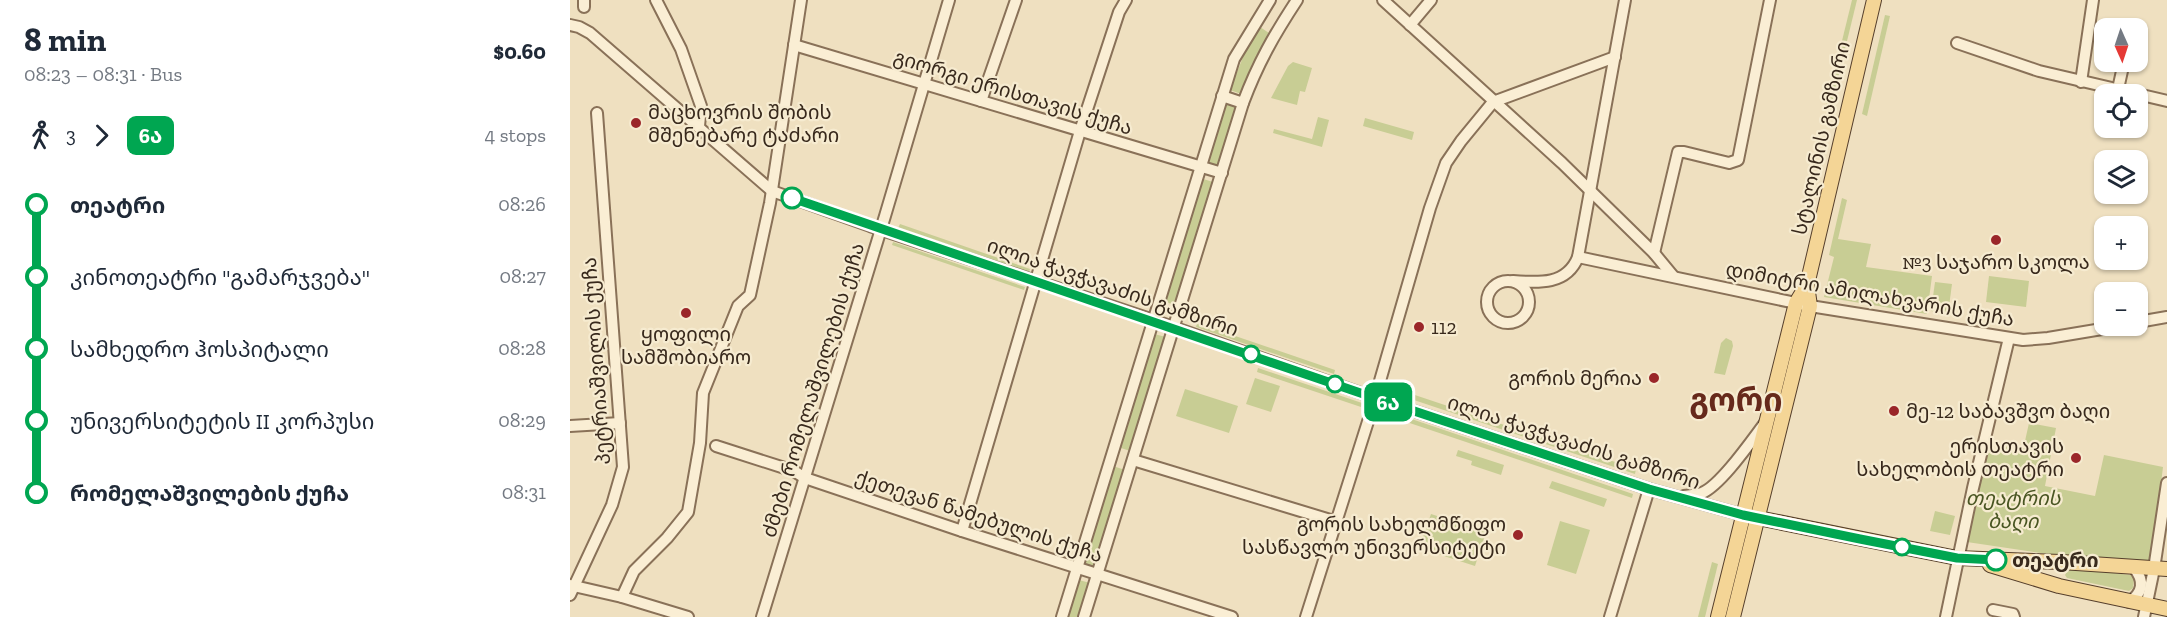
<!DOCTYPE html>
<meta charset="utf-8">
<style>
:root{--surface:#fff;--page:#f2f2f3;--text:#1f2937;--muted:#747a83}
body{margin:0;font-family:"Zilla Slab","Noto Sans Georgian",serif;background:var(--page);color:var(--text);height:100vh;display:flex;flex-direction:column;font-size:22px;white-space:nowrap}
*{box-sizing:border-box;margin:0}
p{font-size:20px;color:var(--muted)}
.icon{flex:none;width:33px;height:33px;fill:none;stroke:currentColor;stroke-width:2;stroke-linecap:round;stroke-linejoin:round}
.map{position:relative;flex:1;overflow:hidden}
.panel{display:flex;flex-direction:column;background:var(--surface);width:570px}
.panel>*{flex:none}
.badge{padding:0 12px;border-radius:9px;font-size:21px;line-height:39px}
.needle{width:39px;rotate:177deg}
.controls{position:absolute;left:1524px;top:18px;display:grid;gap:12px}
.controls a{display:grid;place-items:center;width:54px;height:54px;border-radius:12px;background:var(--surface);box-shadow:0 2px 4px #0004;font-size:30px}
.map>.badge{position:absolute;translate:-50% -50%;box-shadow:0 0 0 3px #fff}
.legs{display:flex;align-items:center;gap:9px;height:66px;padding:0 24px;font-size:20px}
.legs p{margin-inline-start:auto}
.summary{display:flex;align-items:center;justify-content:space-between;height:102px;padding:0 24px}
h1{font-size:33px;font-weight:700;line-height:45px}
ul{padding:0 24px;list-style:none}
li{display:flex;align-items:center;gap:21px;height:72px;font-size:22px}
li i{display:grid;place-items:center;width:9px;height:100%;margin:0 8px;background:currentColor}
li i::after{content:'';width:15px;height:15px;margin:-8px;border:4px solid;border-radius:50%;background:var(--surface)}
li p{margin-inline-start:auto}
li:first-child i{background:linear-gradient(#0000 50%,currentColor 0)}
li:last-child i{background:linear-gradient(currentColor 50%,#0000 0)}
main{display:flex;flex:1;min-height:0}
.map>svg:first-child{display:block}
.green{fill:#c8cd94}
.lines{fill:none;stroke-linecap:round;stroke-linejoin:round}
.minor-casing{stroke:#897158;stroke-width:14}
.major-casing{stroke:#563f2c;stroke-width:16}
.minor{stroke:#faeed4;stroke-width:10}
.major{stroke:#f4d596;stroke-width:14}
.line-1-casing{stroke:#fff;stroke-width:14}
.line-1{stroke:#00a651;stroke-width:9}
.poi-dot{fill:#9a2629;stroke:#f6ebd0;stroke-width:2}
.stop-1-dot{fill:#fff;stroke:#00a651;stroke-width:3}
.labels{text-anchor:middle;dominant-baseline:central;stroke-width:4.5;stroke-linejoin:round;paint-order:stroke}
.street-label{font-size:20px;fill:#38291c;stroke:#f6ebd0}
.poi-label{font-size:20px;fill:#38291c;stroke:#f6ebd0;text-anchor:start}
.park-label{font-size:20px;font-style:italic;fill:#495522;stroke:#f6ebd0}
.stop-label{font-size:20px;font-weight:bold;fill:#38291c;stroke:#f6ebd0;text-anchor:start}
.town-label{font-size:32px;font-weight:bold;fill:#66291b;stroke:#f6ebd0}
</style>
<main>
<section class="panel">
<div class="summary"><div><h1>8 min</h1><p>08:23 – 08:31 · Bus</p></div><b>$0.60</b></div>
<div class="legs"><svg class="icon" aria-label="walk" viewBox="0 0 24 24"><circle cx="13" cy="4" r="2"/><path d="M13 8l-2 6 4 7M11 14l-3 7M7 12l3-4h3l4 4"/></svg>3<svg class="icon" aria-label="forward" viewBox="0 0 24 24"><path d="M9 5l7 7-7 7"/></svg><b class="badge" style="background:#00a651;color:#fff">6ა</b><p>4 stops</p></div>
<ul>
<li><i style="color:#00a651"></i><b>თეატრი</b><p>08:26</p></li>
<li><i style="color:#00a651"></i><span>კინოთეატრი &quot;გამარჯვება&quot;</span><p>08:27</p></li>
<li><i style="color:#00a651"></i><span>სამხედრო ჰოსპიტალი</span><p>08:28</p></li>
<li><i style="color:#00a651"></i><span>უნივერსიტეტის II კორპუსი</span><p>08:29</p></li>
<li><i style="color:#00a651"></i><b>რომელაშვილების ქუჩა</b><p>08:31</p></li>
</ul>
</section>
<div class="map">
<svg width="1597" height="617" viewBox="0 0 1597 617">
<rect width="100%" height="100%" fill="#efe0c0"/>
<g class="green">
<path d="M1282 0H1287L1261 107 1256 106Z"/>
<path d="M1315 15 1320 16 1297 116 1292 114Z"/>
<path d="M690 27 699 33 682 64 671 94 660 90 675 52Z"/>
<path d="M723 62 742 68 735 92 730 91 727 105 701 98 718 66Z"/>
<path d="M654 103 667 107 649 166 636 162Z"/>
<path d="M748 117 759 120 752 147 703 133 704 129 742 139Z"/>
<path d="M795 118 844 132 842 140 793 126Z"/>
<path d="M630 178 643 182 605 305 592 301Z"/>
<path d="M1272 198 1277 200 1268 239 1301 244 1296 267 1362 276 1357 314 1254 297 1264 257 1259 255Z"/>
<path d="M330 224 460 269 459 272 328 228Z"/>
<path d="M323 242 455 287 454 290 322 245Z"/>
<path d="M1419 276 1459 281 1456 307 1416 302Z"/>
<path d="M1365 282 1382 284 1378 314 1361 311Z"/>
<path d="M627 323 765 370 764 374 626 327Z"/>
<path d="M584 334 596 337 560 451 548 447Z"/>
<path d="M1156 338 1162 341 1163 346 1155 375 1144 373 1151 343Z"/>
<path d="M688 368 792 403 791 407 687 372Z"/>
<path d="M685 378 710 386 701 412 676 404Z"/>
<path d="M818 386 1066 469 1065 474 817 391Z"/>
<path d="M615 389 668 406 659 433 606 416Z"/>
<path d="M812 409 1063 494 1062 498 810 413Z"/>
<path d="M1459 423 1486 428 1475 486 1525 496 1534 455 1593 467 1581 565 1478 554 1397 542 1417 452 1427 454 1429 445 1453 450Z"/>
<path d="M888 450 934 465 931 475 901 465 902 461 886 456Z"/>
<path d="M543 466 555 470 525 568 513 564Z"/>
<path d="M982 481 1037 499 1034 507 979 488Z"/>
<path d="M1365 511 1385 516 1380 535 1360 531Z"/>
<path d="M861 514 916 532 905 566 849 548Z"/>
<path d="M990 521 1020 530 1006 574 977 565Z"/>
<path d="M1142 562 1148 564 1135 617H1128Z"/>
<path d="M1499 568 1561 575 1564 578 1563 588 1559 591 1497 578 1495 575Z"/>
<path d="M509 580 520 583 510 617H497Z"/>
</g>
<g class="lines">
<g class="minor-casing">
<g id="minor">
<path d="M14 0V7"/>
<path d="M86 0 111 49 131 106 129 126"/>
<path d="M813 0 992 163 1084 253 1103 276"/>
<path d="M0 25 9 27 20 33 202 191 300 226 577 318 805 398 1079 489 1173 515"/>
<path d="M840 25 861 0"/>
<path d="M1387 43 1469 71 1597 101"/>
<path d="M224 45 652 173"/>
<path d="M1511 82 1523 0"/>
<path d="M1548 89 1554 62"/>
<path d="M652 96 673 103"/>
<path d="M411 101 446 0"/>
<path d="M1084 253 1108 152H1114L1159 163 1168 160 1200 0"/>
<path d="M1008 257 1240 306 1453 340 1478 338 1550 326"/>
<circle cx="938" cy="302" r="21"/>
<path d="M943 281C969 283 997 285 1008 257L1055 0"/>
<path d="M1568 322 1597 317"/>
<path d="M0 426 50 423"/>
<path d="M146 446 224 471 235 478 392 531 662 617"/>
<path d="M563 460 767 522"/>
<path d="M1114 496C1120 495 1127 495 1132 493 1151 485 1182 440 1195 423"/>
<path d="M392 531 510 131 549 12 556 0"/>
<path d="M0 585 52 597 118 617"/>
<path d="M0 595 42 505 53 467 27 113"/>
<path d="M52 597 64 571 97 538 118 512 130 443 133 393 168 306 180 295 200 203 231 0"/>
<path d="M1559 602C1573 593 1575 581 1564 568"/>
<path d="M1423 610 1443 614 1444 617"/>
<path d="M192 617 315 216 379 0"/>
<path d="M492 617 664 59 700 0"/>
<path d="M514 617 673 103C688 63 704 35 727 0"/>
<path d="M736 617 801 412 860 208 876 163 891 141 923 102 1045 57"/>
<path d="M1040 617 1079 489"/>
<path d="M1376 617 1403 488 1439 338"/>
<path d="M1574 617 1584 569 1597 483"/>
</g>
</g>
<g class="major-casing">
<g id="major">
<path d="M1173 515 1387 558 1491 562 1597 569"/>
<path d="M1420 565 1489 586 1597 609"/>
<path d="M1148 617 1226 303 1237 285 1304 0"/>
<path d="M1163 617 1240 306 1237 285"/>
</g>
</g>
<use href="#minor" class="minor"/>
<use href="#major" class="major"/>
</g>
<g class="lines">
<g class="line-1-casing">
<path id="line-1" d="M222 198 805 398 1079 489 1173 515 1290 539 1387 558 1426 560"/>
</g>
<use href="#line-1" class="line-1"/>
</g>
<g class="poi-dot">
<circle cx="66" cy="123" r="6"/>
<circle cx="1426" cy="240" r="6"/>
<circle cx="116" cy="313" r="6"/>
<circle cx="849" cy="327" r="6"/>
<circle cx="1084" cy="378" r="6"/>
<circle cx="1324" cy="411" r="6"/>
<circle cx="1506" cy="458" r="6"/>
<circle cx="948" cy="535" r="6"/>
</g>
<g class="stop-1-dot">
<circle cx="222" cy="198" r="10"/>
<circle cx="681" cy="354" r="8"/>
<circle cx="765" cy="384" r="8"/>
<circle cx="1332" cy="547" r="8"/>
<circle cx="1426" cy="560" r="10"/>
</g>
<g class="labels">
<g class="street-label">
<text transform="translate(443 92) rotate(17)">გიორგი ერისთავის ქუჩა</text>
<text transform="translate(1251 138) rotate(-77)">სტალინის გამზირი</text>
<text transform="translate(543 287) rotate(19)">ილია ჭავჭავაძის გამზირი</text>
<text transform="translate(1300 294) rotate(10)">დიმიტრი ამილახვარის ქუჩა</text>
<text transform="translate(26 361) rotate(-94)">პეტრიაშვილის ქუჩა</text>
<text transform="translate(243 390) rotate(-73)">ძმები რომელაშვილების ქუჩა</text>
<text transform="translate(1004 442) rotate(18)">ილია ჭავჭავაძის გამზირი</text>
<text transform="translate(409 516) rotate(18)">ქეთევან წამებულის ქუჩა</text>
</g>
<g class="poi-label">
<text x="78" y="112">მაცხოვრის შობის<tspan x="78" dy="23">მშენებარე ტაძარი</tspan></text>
<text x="1426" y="262" text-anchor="middle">№3 საჯარო სკოლა</text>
<text x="861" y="327">112</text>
<text x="116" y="334" text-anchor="middle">ყოფილი<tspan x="116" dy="23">სამშობიარო</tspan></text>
<text x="1072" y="378" text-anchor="end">გორის მერია</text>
<text x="1336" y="411">მე-12 საბავშვო ბაღი</text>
<text x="1494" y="446" text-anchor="end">ერისთავის<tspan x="1494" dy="23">სახელობის თეატრი</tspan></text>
<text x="936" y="524" text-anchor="end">გორის სახელმწიფო<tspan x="936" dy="23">სასწავლო უნივერსიტეტი</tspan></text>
</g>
<g class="park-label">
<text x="1443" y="498">თეატრის<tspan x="1443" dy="23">ბაღი</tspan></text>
</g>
<g class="stop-label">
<text x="1442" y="560">თეატრი</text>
</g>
<g class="town-label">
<text x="1166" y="400">გორი</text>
</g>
</g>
</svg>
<div class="controls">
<a><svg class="needle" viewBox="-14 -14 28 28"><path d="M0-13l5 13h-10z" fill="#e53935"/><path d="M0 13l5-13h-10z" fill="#747a83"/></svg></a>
<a><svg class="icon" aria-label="locate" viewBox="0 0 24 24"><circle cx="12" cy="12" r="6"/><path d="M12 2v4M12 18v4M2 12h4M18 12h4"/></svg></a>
<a><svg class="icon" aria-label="layers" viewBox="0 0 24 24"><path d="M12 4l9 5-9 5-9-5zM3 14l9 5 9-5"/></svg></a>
<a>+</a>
<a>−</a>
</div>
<b class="badge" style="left:818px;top:402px;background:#00a651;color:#fff">6ა</b>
</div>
</main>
